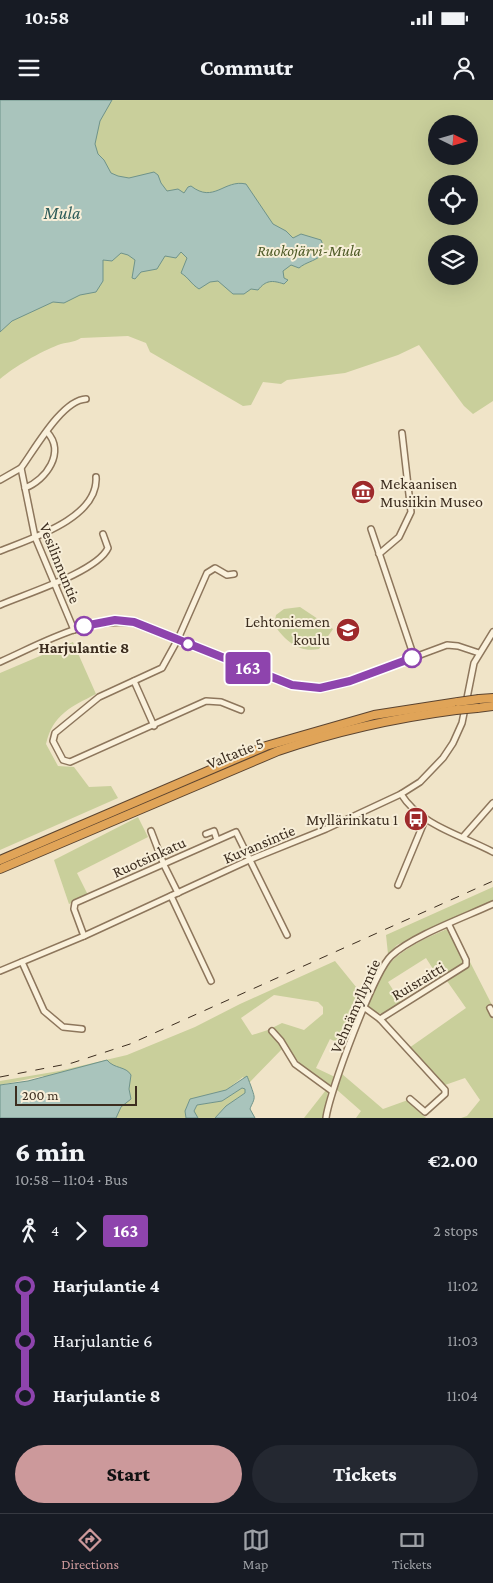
<!DOCTYPE html>
<meta charset="utf-8">
<style>
:root{--surface:#171b24;--page:#242831;--text:#f1f3f6;--muted:#9ea1a6;--line:#363941;--accent:#cc999b}
body{margin:0;font-family:"Crimson Pro",serif;background:var(--page);color:var(--text);height:100vh;display:flex;flex-direction:column;font-size:19px;white-space:nowrap}
*{box-sizing:border-box;margin:0}
p{font-size:16px;color:var(--muted)}
.icon{flex:none;width:28px;height:28px;fill:none;stroke:currentColor;stroke-width:2;stroke-linecap:round;stroke-linejoin:round}
.map{position:relative;height:1018px;overflow:hidden}
.side{display:flex;flex-direction:column;background:var(--surface);flex:1}
.side>*{flex:none}
.badge{padding:0 10px;border-radius:4px;font-size:18px;line-height:32px}
.needle{width:32px;rotate:95deg}
.tools{position:absolute;left:428px;top:15px;display:grid;gap:10px}
.tools a{display:grid;place-items:center;width:50px;height:50px;border-radius:50%;background:var(--surface);box-shadow:0 5px 20px #0002;font-size:25px}
.scale{position:absolute;left:15px;bottom:12px;width:122px;box-sizing:border-box;padding-left:5px;border:2px solid #3d2e20;border-top:0;font-size:14px;line-height:18px;white-space:nowrap;color:#3d2e20;-webkit-text-stroke:4px #f7eed8;paint-order:stroke}
.map>.badge{position:absolute;translate:-50% -50%;box-shadow:0 0 0 2px #fff}
.legs{display:flex;align-items:center;gap:8px;height:55px;padding:0 15px;font-size:16px}
.legs p{margin-inline-start:auto}
.head{display:flex;align-items:center;justify-content:space-between;height:85px;padding:0 15px}
h1{font-size:28px;font-weight:800;line-height:38px}
.action{display:flex;gap:10px;margin-top:auto;padding:10px 15px}
.action a{flex:1;height:58px;border-radius:30px;background:var(--accent);color:#111;font-size:20px;font-weight:800;line-height:58px;text-align:center}
.action a+a{background:var(--page);color:var(--text)}
ul{padding:0 15px;list-style:none}
li{display:flex;align-items:center;gap:18px;height:55px;font-size:19px}
li i{display:grid;place-items:center;width:8px;height:100%;margin:0 6px;background:currentColor}
li i::after{content:'';width:12px;height:12px;margin:-6px;border:4px solid;border-radius:50%;background:var(--surface)}
li p{margin-inline-start:auto}
li:first-child i{background:linear-gradient(#0000 50%,currentColor 0)}
li:last-child i{background:linear-gradient(currentColor 50%,#0000 0)}
.status{display:flex;justify-content:space-between;align-items:center;height:35px;padding:0 25px;background:var(--surface);direction:ltr}
.status svg{height:14px;fill:currentColor}
header{display:flex;justify-content:space-between;align-items:center;height:65px;padding:0 15px;background:var(--surface);font-size:22px;font-weight:800}
.tab-bar{display:flex;justify-content:space-around;align-items:center;height:70px;border-top:1px solid var(--line);background:var(--surface);font-size:14px;color:var(--muted)}
.tab-bar a{display:grid;justify-items:center;gap:2px}
.tab-bar .current{color:var(--accent)}
.map>svg:first-child{display:block}
.green{fill:#c9cf9b;fill-rule:evenodd}
.water{fill:#a9c4bc;stroke:#6f938a}
.lines{fill:none;stroke-linecap:round;stroke-linejoin:round}
.minor-casing{stroke:#8d765c;stroke-width:8}
.highway-casing{stroke:#5b4430;stroke-width:10}
.minor{stroke:#faf1dc;stroke-width:5}
.highway{stroke:#e0a458;stroke-width:8}
.rail{stroke:#3d2e20;stroke-width:1;stroke-dasharray:9 9;stroke-linecap:butt}
.highway-bridge-casing{stroke:#5b4430;stroke-width:10;stroke-linecap:butt}
.highway-bridge{stroke:#e0a458;stroke-width:8}
.line-1-casing{stroke:#fff;stroke-width:11}
.line-1{stroke:#8e44ad;stroke-width:8}
.stop-1-dot{fill:#fff;stroke:#8e44ad;stroke-width:2.5}
.labels{text-anchor:middle;dominant-baseline:central;stroke-width:4;stroke-linejoin:round;paint-order:stroke}
.park-label{font-size:16px;font-style:italic;fill:#4d5a26;stroke:#f7eed8}
.poi-label{font-size:16px;fill:#3d2e20;stroke:#f7eed8;text-anchor:end}
.street-label{font-size:16px;fill:#3d2e20;stroke:#f7eed8}
.stop-label{font-size:16px;font-weight:bold;fill:#3d2e20;stroke:#f7eed8}
.water-label{font-size:18px;font-style:italic;fill:#2f5d5a;stroke:#f7eed8}
</style>
<div class="status"><b>10:58</b><svg viewBox="0 0 49 12"><path d="M0 12V9h3v3zM5 12V6h3v6zM10 12V3h3v9zM15 12V0h3v12zM26 1h20v11H26zM47 4h2v5h-2z"/></svg></div>
<header><svg class="icon" aria-label="menu" viewBox="0 0 24 24"><path d="M4 6h16M4 12h16M4 18h16"/></svg>Commutr<svg class="icon" aria-label="person" viewBox="0 0 24 24"><circle cx="12" cy="8" r="4"/><path d="M4 21q1-7 8-7t8 7"/></svg></header>
<div class="map">
<svg width="493" height="1018" viewBox="0 0 493 1018">
<rect width="100%" height="100%" fill="#f0e4c8"/>
<g class="green">
<path d="M0 0H493V301L473 314 464 306 419 245 398 255 345 273 287 280 281 284 263 282 251 305 243 306 150 252 146 243 128 236 81 238C74 243 66 242 58 245 40 252 14 267 0 279ZM436 24H469V56H436ZM436 84H469V116H436ZM436 144H469V176H436Z"/>
<path d="M300 507 333 529 319 549C298 553 286 541 274 525L276 515 284 509Z"/>
<path d="M73 542 96 594C71 607 53 614 46 644L58 666 74 667 89 687 111 686 118 698 0 750V573Z"/>
<path d="M138 717 148 737 77 773 88 795 69 804 54 760Z"/>
<path d="M493 787V801L397 845 388 854 386 835Z"/>
<path d="M447 829 463 857 464 864 440 880 426 858 388 882 402 904C387 913 384 919 368 907 374 864 410 844 447 829Z"/>
<path d="M335 861 365 898 347 947 330 939 316 968 335 977 331 986C320 979 308 973 299 962 289 951 283 938 272 928L282 923 304 930 323 914V907L318 902 274 895 241 918 252 935 268 930 283 948 248 984 243 977 226 990 190 999 185 1011 186 1018H102L43 976 0 985V981L59 971 127 955 195 927 240 904Z"/>
<path d="M470 862 492 905 487 907 493 919V1018H461L467 1016 480 1000 465 978 445 985 409 948 466 908 447 881 467 868Z"/>
<path d="M342 974 383 1009 408 1000 426 1018H356L361 1011 336 989Z"/>
<path d="M242 988 245 989V993L226 1006 215 1018H198L194 1012 197 1005 222 1001Z"/>
<path d="M326 990 328 992 323 1018H304Z"/>
</g>
<g class="water">
<path d="M0 0H112L100 21 95 44 98 54 104 60 111 73 118 76 129 78 154 72 158 75 161 83 167 91 178 89 184 93 188 87 191 86C214 104 224 79 246 84L273 124 286 131 293 138 301 134 321 140 323 145 322 155C313 162 306 162 299 168L291 165 283 171 284 178 288 180 284 184C272 180 266 180 258 190L251 189 244 194H233L218 181 210 182 199 189C191 184 189 178 181 173L187 158 181 152 176 158 165 156 157 169 141 172 135 179 132 178 135 160 128 155 121 153 112 161 103 160V181L96 192 80 195 64 203 53 202 12 221 0 232Z"/>
<path d="M107 960C114 969 126 966 131 975L129 989 131 999 121 1007 116 1018H0V985L28 981Z"/>
<path d="M247 976C248 978 254 994 254 996 255 1000 251 1005 250 1009L255 1018H215L226 1006 245 993V989L242 988 222 1001 197 1005 194 1011 198 1018H186L185 1011 190 999 226 990Z"/>
</g>
<g class="lines">
<g class="minor-casing">
<g id="minor">
<path d="M0 380 21 368"/>
<path d="M25 388C46 380 66 352 47 332"/>
<path d="M371 429 414 557"/>
<path d="M0 451C30 439 99 418 96 377"/>
<path d="M379 454 399 437 411 412 402 333"/>
<path d="M234 474 227 475 215 468 207 473 178 539 162 568 99 597 55 633 53 641 63 660 70 662 206 601 221 602 241 610"/>
<path d="M0 505C25 494 97 472 108 448L103 434"/>
<path d="M74 530 35 437 21 368C35 349 62 300 86 299"/>
<path d="M0 562C43 543 85 517 134 523L292 585 320 588 350 581 447 545 458 546 479 553"/>
<path d="M134 581 154 626"/>
<path d="M401 694C421 726 461 735 493 752"/>
<path d="M151 731 164 765 178 793"/>
<path d="M206 734 214 731 217 740"/>
<path d="M463 737 493 703"/>
<path d="M398 785 425 720"/>
<path d="M171 796 211 881"/>
<path d="M84 836 74 809 75 803 236 732 287 835"/>
<path d="M22 862 44 911 63 927 82 929"/>
<path d="M0 871 84 836 249 760 326 729 401 694 420 682 443 658 453 643 462 623 474 563 493 532"/>
<path d="M365 908 380 919 445 990V994L425 1012 410 999"/>
<path d="M490 908 493 914"/>
<path d="M380 919 466 865V860L449 825"/>
<path d="M272 931 281 941 295 964 332 991"/>
<path d="M326 1018C329 993 374 872 391 856 412 836 465 817 493 804"/>
</g>
</g>
<g class="highway-casing">
<g id="highway">
<path d="M479 599 493 598"/>
<path d="M477 608 493 606"/>
<path d="M0 760 266 646 374 615 458 602"/>
<path d="M0 769 278 651C336 631 395 618 456 610"/>
</g>
</g>
<use href="#minor" class="minor"/>
<use href="#highway" class="highway"/>
<path class="rail" d="M0 977 72 963 130 944 493 781"/>
<g class="highway-bridge-casing">
<g id="highway-bridge">
<path d="M458 602 479 599"/>
<path d="M456 610 477 608"/>
</g>
</g>
<use href="#highway-bridge" class="highway-bridge"/>
</g>
<g class="lines">
<g class="line-1-casing">
<path id="line-1" d="M84 526 115 520 134 522 292 585 320 588 350 581 412 558"/>
</g>
<use href="#line-1" class="line-1"/>
</g>
<defs>
<g id="museum-disc" transform="scale(1.25)"><circle r="9.5" fill="#9e2a2b" stroke="#f7eed8"/><path d="M0-6L6-3V-2H-6V-3ZM-5-1h2V3h-2ZM-1-1h2V3h-2ZM3-1h2V3H3ZM-6 4H6V6H-6Z" fill="#fff"/></g>
<g id="school-disc" transform="scale(1.25)"><circle r="9.5" fill="#9e2a2b" stroke="#f7eed8"/><path d="M0-5L7-2L0 1L-7-2ZM-4 1L0 2.5L4 1V4Q0 6-4 4Z" fill="#fff"/></g>
<g id="bus-disc" transform="scale(1.25)"><circle r="9.5" fill="#9e2a2b" stroke="#f7eed8"/><path d="M-5-6H5V4H4V6H2V4H-2V6H-4V4H-5ZM-3.5-4V0h7V-4ZM-3.5 1.2v1.5H-2V1.2ZM2 1.2v1.5H3.5V1.2Z" fill="#fff"/></g>
</defs>
<g fill-rule="evenodd">
<use href="#museum-disc" x="363" y="392"/>
<use href="#school-disc" x="348" y="530"/>
<use href="#bus-disc" x="416" y="719"/>
</g>
<g class="stop-1-dot">
<circle cx="84" cy="526" r="9"/>
<circle cx="188" cy="544" r="6"/>
<circle cx="412" cy="558" r="9"/>
</g>
<g class="labels">
<g class="park-label">
<text x="309" y="150">Ruokojärvi-Mula</text>
</g>
<g class="poi-label">
<text x="380" y="383" text-anchor="start">Mekaanisen<tspan x="380" dy="18">Musiikin Museo</tspan></text>
<text x="330" y="521">Lehtoniemen<tspan x="330" dy="18">koulu</tspan></text>
<text x="398" y="719">Myllärinkatu 1</text>
</g>
<g class="street-label">
<text transform="translate(60 463) rotate(68)">Vesilinnuntie</text>
<text transform="translate(235 653) rotate(-22)">Valtatie 5</text>
<text transform="translate(259 744) rotate(-23)">Kuvansintie</text>
<text transform="translate(149 757) rotate(-24)">Ruotsinkatu</text>
<text transform="translate(418 881) rotate(-31)">Ruisraitti</text>
<text transform="translate(355 906) rotate(-66)">Vehnämyllyntie</text>
</g>
<g class="stop-label">
<text x="84" y="547">Harjulantie 8</text>
</g>
<g class="water-label">
<text x="62" y="113">Mula</text>
</g>
</g>
</svg>
<div class="tools">
<a><svg class="needle" viewBox="-14 -14 28 28"><path d="M0-13l5 13h-10z" fill="#e53935"/><path d="M0 13l5-13h-10z" fill="#9ea1a6"/></svg></a>
<a><svg class="icon" aria-label="locate" viewBox="0 0 24 24"><circle cx="12" cy="12" r="6"/><path d="M12 2v4M12 18v4M2 12h4M18 12h4"/></svg></a>
<a><svg class="icon" aria-label="layers" viewBox="0 0 24 24"><path d="M12 4l9 5-9 5-9-5zM3 14l9 5 9-5"/></svg></a>
</div>
<div class="scale">200 m</div>
<b class="badge" style="left:248px;top:568px;background:#8e44ad;color:#fff">163</b>
</div>
<section class="side">
<div class="head"><div><h1>6 min</h1><p>10:58 – 11:04 · Bus</p></div><b>€2.00</b></div>
<div class="legs"><svg class="icon" aria-label="walk" viewBox="0 0 24 24"><circle cx="13" cy="4" r="2"/><path d="M13 8l-2 6 4 7M11 14l-3 7M7 12l3-4h3l4 4"/></svg>4<svg class="icon" aria-label="forward" viewBox="0 0 24 24"><path d="M9 5l7 7-7 7"/></svg><b class="badge" style="background:#8e44ad;color:#fff">163</b><p>2 stops</p></div>
<ul>
<li><i style="color:#8e44ad"></i><b>Harjulantie 4</b><p>11:02</p></li>
<li><i style="color:#8e44ad"></i><span>Harjulantie 6</span><p>11:03</p></li>
<li><i style="color:#8e44ad"></i><b>Harjulantie 8</b><p>11:04</p></li>
</ul>
<div class="action"><a>Start</a><a>Tickets</a></div>
</section>
<nav class="tab-bar">
<a class="current"><svg class="icon" aria-label="directions" viewBox="0 0 24 24"><path d="M12 3l9 9-9 9-9-9zM9 14v-3h6M13 9l2 2-2 2"/></svg>Directions</a>
<a><svg class="icon" aria-label="map" viewBox="0 0 24 24"><path d="M3 6l6-2 6 2 6-2v14l-6 2-6-2-6 2zM9 4v14M15 6v14"/></svg>Map</a>
<a><svg class="icon" aria-label="tickets" viewBox="0 0 24 24"><path d="M3 7h18v10H3zM15 7v10"/></svg>Tickets</a>
</nav>
